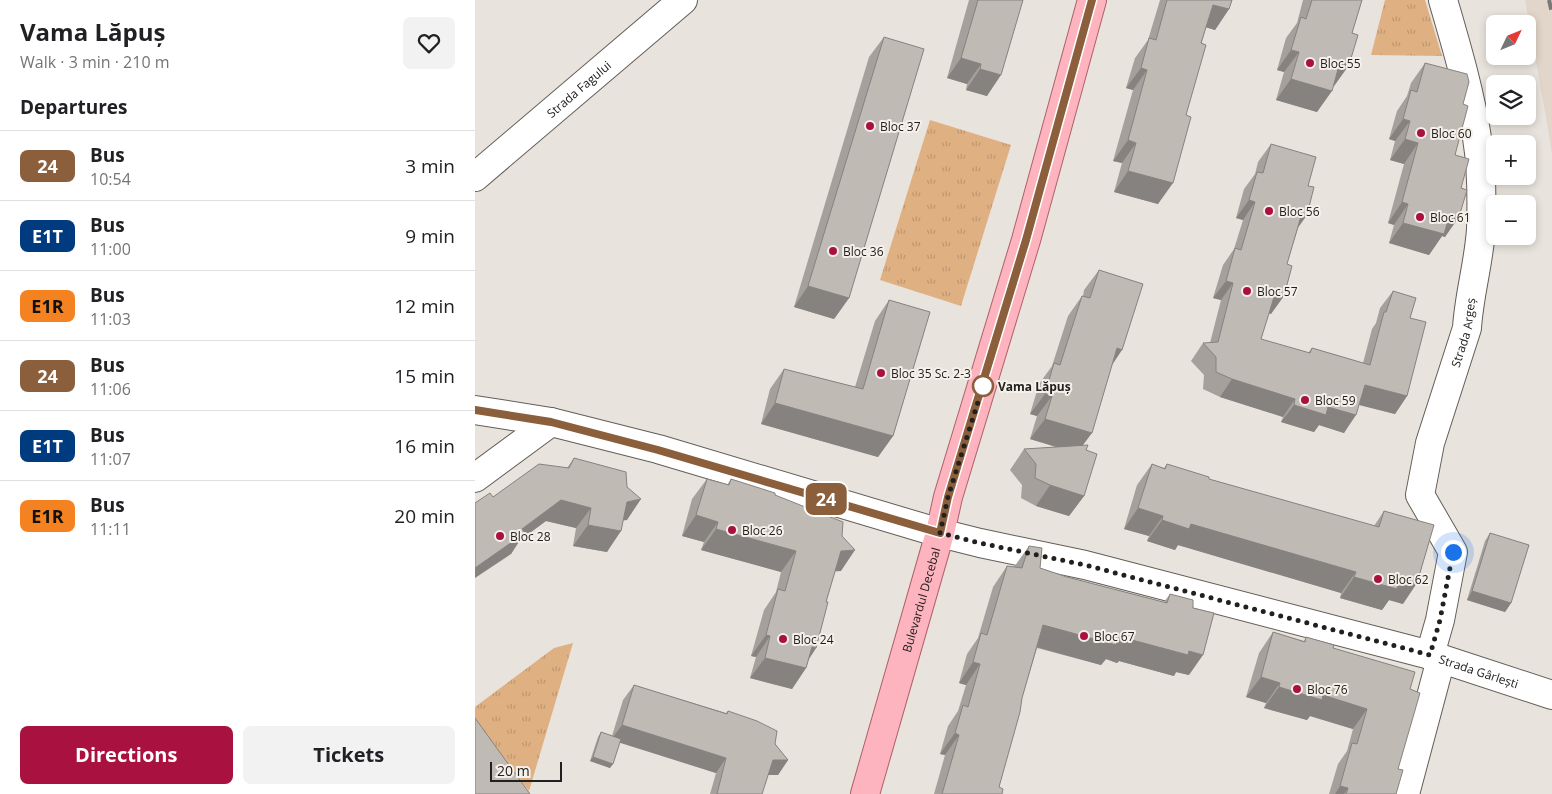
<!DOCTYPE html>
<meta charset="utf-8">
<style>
:root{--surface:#fff;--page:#f2f2f2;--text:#202124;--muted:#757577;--line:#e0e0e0;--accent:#a81140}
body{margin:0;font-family:"Open Sans",sans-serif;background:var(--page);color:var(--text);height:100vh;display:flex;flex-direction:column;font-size:19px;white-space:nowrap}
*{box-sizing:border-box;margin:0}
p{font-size:16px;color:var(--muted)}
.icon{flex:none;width:28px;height:28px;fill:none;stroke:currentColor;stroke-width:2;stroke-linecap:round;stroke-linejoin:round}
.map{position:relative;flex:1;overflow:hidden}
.drawer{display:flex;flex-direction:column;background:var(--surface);width:475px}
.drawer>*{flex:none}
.badge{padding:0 10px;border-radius:8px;font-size:18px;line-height:32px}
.needle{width:32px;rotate:47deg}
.buttons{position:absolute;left:1011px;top:15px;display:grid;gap:10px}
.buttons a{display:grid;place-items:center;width:50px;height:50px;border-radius:8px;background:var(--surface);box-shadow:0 2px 8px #0003;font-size:25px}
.scale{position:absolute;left:15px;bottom:12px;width:72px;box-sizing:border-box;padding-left:5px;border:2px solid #22201e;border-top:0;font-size:14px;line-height:18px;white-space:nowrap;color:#22201e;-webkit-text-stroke:4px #f6f0ea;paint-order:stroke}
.you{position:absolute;width:25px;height:25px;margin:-12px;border:4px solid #fff;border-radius:50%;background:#1a73e8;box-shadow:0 0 0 8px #1a73e833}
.map>.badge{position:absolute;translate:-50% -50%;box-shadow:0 0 0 2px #fff}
h2{padding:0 20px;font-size:19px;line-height:45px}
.round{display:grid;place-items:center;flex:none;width:52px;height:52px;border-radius:8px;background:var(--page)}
.overview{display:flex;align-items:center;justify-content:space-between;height:85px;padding:0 20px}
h1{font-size:24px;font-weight:700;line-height:38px}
.button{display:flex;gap:10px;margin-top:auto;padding:10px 20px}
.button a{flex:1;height:58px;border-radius:8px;background:var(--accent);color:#fff;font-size:20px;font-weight:700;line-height:58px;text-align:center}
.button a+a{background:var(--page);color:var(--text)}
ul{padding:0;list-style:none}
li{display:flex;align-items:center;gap:15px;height:70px;padding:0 20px;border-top:1px solid var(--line)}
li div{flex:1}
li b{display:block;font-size:19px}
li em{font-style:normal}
li .badge{min-width:55px;font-weight:700;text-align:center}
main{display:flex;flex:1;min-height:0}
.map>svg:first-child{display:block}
.built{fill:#e2d6cb}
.grass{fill:url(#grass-tufts)}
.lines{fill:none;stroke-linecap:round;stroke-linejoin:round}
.minor-casing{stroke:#635d58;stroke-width:30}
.major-casing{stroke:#af6069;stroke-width:30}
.minor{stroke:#fff;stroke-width:28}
.major{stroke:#fdb4be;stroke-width:28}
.rail{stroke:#7c7874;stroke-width:4;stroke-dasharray:10 5;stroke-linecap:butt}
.wall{fill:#a5a09c}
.shaded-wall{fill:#86827f}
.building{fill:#c0bab5;stroke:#86827f}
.line-casing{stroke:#fff;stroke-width:11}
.line{stroke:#8b5e3c;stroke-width:8}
.walk{stroke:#22201e;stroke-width:5;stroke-dasharray:0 9}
.poi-dot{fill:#a81140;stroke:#f6f0ea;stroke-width:2}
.stop-dot{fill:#fff;stroke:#8b5e3c;stroke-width:2.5}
.labels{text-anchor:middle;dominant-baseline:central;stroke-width:4;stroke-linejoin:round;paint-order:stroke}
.poi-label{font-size:12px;fill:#22201e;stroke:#f6f0ea;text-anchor:start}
.street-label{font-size:12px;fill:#22201e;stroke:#f6f0ea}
.stop-label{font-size:12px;font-weight:bold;fill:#22201e;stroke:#f6f0ea;text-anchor:start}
</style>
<main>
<section class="drawer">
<div class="overview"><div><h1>Vama Lăpuș</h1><p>Walk · 3 min · 210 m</p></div><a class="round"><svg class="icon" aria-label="heart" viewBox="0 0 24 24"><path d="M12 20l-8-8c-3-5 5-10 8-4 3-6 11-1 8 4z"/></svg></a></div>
<h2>Departures</h2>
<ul>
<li><span class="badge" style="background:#8b5e3c;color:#fff">24</span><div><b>Bus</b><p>10:54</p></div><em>3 min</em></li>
<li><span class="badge" style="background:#003b80;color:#fff">E1T</span><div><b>Bus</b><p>11:00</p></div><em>9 min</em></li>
<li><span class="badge" style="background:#f58220;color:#111">E1R</span><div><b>Bus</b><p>11:03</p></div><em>12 min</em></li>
<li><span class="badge" style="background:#8b5e3c;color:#fff">24</span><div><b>Bus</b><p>11:06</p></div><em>15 min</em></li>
<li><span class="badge" style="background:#003b80;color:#fff">E1T</span><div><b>Bus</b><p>11:07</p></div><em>16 min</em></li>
<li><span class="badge" style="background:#f58220;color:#111">E1R</span><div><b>Bus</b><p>11:11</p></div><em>20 min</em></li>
</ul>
<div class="button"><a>Directions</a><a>Tickets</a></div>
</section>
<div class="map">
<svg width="1077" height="794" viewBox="0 0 1077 794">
<defs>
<pattern id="grass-tufts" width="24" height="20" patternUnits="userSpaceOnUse" patternTransform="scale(1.25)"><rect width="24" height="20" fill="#dfb082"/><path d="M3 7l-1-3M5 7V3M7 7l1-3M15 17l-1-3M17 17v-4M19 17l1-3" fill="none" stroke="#bf9770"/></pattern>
</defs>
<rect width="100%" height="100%" fill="#e9e3dd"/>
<path class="built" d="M1050 0H1077V155L1073 129Z"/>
<g class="grass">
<path d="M910 0H950L967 56 896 55Z"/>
<path d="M455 120 536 145 486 306 405 280Z"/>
<path d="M98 643 54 791 0 720V707L79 648Z"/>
</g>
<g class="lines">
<g class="minor-casing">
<g id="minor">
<path id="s1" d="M0 177 208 0"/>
<path id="s2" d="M0 410 76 422 183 449 465 533 505 543 610 565 955 655 1077 695"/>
<path d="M0 478 76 422"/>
<path id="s3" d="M955 655 965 620 978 552 945 495 955 443 992 328C994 295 1004 262 1006 229 1007 199 1007 168 1002 138 995 91 981 45 968 0"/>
<path d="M930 794 966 659"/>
</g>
</g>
<g class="major-casing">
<g id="major">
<path id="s4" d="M390 794 465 533 473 497 551 240 617 0"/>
</g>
</g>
<use href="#minor" class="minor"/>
<use href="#major" class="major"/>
<path class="rail" d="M1074 0 1077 13"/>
</g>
<g class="wall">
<path d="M494 0H548L512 96 491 90 492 84 472 78Z"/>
<path d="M685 0H757L754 9 740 30 731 27 683 204 639 192 647 163 638 161 658 90 651 88 660 58 673 40Z"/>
<path d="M828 0H887L877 33 874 65 859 86 858 85 842 112 801 100 809 72 802 70 811 38 822 23Z"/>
<path d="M409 37 374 298 359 319 319 307 394 57Z"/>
<path d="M950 63 988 104 980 155 970 237 967 236 954 255 914 243 919 225 913 223 929 164 915 160 920 141 914 139 922 111 932 96 936 83Z"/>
<path d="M796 144 833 186 832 215 823 228 796 314 794 313 786 339 833 353 837 348 888 363 897 329 901 323 905 308 918 291 935 318 932 396 920 414 884 405 869 433 844 425 839 432 806 422 808 417 745 397 728 389 729 375 716 361 728 343H735L746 300 738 298 748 265 759 249 768 220 761 218 769 189 780 174 783 162Z"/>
<path d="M624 270 637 364 608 445 611 450 609 496 594 516 561 506 546 498 547 485 535 470 549 449 581 447 555 439 562 416 555 414 564 384 577 366 593 316 607 296H608L609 290Z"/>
<path d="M414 300 418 436 403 457 286 424 295 389 309 369 380 387 400 321Z"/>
<path d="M99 458 152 520H148L132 552 98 546 101 528 71 521 45 540 36 554 18 497 92 468Z"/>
<path d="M677 464 689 468 692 464 734 479 899 526 909 511 928 604 914 600 907 610 865 598 866 593 703 545 700 550 672 541 674 536 649 529 662 485Z"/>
<path d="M232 479 252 485 256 479 300 495 366 571H360L351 602 341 648 334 659 331 668 317 689 275 678 281 657 276 656 289 610 301 592 306 572 226 550 229 542 207 536 217 499Z"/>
<path d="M1015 533 1036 603 1030 612 992 600 1010 541Z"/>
<path d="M554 546 565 568 592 577 689 602 695 594 714 675 701 672 699 676 644 661 642 663 631 659 626 665 562 648 547 698 524 787 527 794H459L470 755 465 754 473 726 483 711 491 685 484 683 492 654 503 638 518 587 532 566 539 567Z"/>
<path d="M798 632 829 641 831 637 858 648 935 689 923 769 921 794H854L863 764 872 751 878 729 835 716 832 720 789 708 791 703 771 697 784 653Z"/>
<path d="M159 685 251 713 253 711 300 744 313 760 303 775H293L287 794H235L241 773 145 742 135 768 115 761 123 737 126 732 137 736 148 700Z"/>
</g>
<g class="shaded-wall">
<path d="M738 5 754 9 740 30 723 25Z"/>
<path d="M816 50 824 52 809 72 802 70Z"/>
<path d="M486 58 506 64 492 84 472 78Z"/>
<path d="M865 62 874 65 859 86 851 83Z"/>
<path d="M666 68 672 70 658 90 651 88Z"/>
<path d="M505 69 526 75 512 96 491 90Z"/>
<path d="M816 79 857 91 842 112 801 100Z"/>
<path d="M928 119 935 121 920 141 914 139Z"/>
<path d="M930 139 943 143 929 164 915 160Z"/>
<path d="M653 140 661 143 647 163 638 161Z"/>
<path d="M653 171 698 183 683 204 639 192Z"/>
<path d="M774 200 780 202 768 220 761 218Z"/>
<path d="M927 202 933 204 919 225 913 223Z"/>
<path d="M827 213 832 215 819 232Z"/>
<path d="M975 214 984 217 970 237 967 236 954 255 914 243 928 223Z"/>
<path d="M751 281 758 283 746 300 738 298Z"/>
<path d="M333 286 374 298 359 319 319 307Z"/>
<path d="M800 294 809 296 796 314 788 311Z"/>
<path d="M642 348 647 350 633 371Z"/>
<path d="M757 379 820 399 808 417 745 397Z"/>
<path d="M890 385 932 396 920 414 877 403Z"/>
<path d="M570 394 577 396 562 416 555 414Z"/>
<path d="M300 403 418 436 403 457 286 424Z"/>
<path d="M819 405 853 407 881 415 869 433 844 425 839 432 806 422Z"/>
<path d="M570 419 617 433 602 453 555 439Z"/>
<path d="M575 485 609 496 594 516 561 506Z"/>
<path d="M166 499 152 520 137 522 152 502Z"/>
<path d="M86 500 116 508 101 528 71 521 45 540 36 554 0 578V568L47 529Z"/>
<path d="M663 508 688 516 674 536 649 529Z"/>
<path d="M221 515 243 522 229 542 207 536Z"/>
<path d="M687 520 716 524 881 572 866 593 703 545 700 550 672 541Z"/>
<path d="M113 525 146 531 132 552 98 546Z"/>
<path d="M241 529 321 551 306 572 226 550Z"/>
<path d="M380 550 366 571 352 572 366 551Z"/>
<path d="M879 577 925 578 942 583 928 604 914 600 907 610 865 598Z"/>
<path d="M997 591 1036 603 1030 612 992 600Z"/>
<path d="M568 625 657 640 714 651 728 655 714 675 701 672 699 676 644 661 642 663 631 659 626 665 554 645Z"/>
<path d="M291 635 295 636 281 657 276 656Z"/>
<path d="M337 647 341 648 328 668H331L317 689 275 678 290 658Z"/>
<path d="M498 662 505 664 491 685 484 683Z"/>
<path d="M786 677 805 683 791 703 771 697Z"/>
<path d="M804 687 848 695 892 709 878 729 835 716 832 720 789 708Z"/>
<path d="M147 725 251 758 241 773 136 740Z"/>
<path d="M480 733 484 735 470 755 465 754Z"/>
<path d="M118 757 138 764 135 768 115 761Z"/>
<path d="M298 760H313L303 775H288Z"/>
<path d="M865 786 873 788 869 794H860Z"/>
</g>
<g class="building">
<path d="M503 0H548L526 75 505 69 506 64 486 58Z"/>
<path d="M692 0H757L754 9 738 5 726 43 731 45 711 115 716 117 698 183 653 171 661 143 653 140 672 70 666 68 674 38 681 40Z"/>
<path d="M837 0H887L877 33 883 35 874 65 865 62 857 91 816 79 824 52 816 50 826 17 831 19Z"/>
<path d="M409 37 449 49 374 298 333 286Z"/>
<path d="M950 63 992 74 994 82 988 104 993 106 980 155 994 159 986 188 992 190 984 217 975 214 969 234 928 223 933 204 927 202 943 143 930 139 935 121 928 119 936 90 942 92Z"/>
<path d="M796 144 841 157 833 186 839 187 832 215 827 213 812 264 817 266 809 296 800 294 786 339 835 353 837 348 895 365 909 312H911L918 291 941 298 935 318 951 322 932 396 890 385 881 415 853 407 851 415 819 405 820 399 757 379 741 372V357L728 343 743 342 758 283 751 281 760 248 766 250 780 202 774 200 782 172 788 173Z"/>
<path d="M624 270 668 284 647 350 642 348 617 433 570 419 577 396 570 394 579 363 585 365 607 296 615 298Z"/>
<path d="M414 300 455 312 418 436 300 403 309 369 388 389Z"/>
<path d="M613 445 611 450 622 454 609 496 575 485 560 478 561 464 549 449Z"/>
<path d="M99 458 151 472 152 487 166 499 152 502 146 531 113 525 116 508 86 500 47 529 50 533 0 568V503L15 493 18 497 64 464 94 468Z"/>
<path d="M677 464 690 469 692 464 734 477V479L904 527 909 511 959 525 942 583 925 578 922 589 879 577 881 572 716 524 714 529 687 520 688 516 663 508Z"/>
<path d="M232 479 254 485 256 479 300 493V495L368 522 367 536 380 550 366 551 351 602H353L341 648 337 647 331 668 290 658 295 636 291 635 303 589 310 591 321 551 241 529 243 522 221 515Z"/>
<path d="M1015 533 1054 545 1036 603 997 591Z"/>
<path d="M554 546 567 548 565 568 592 577 692 603 695 594 718 600V608L739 613 728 655 714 651 713 655 657 640V642L643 638 641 645 568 625 547 698 545 712 524 787 528 789 527 794H467L484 735 480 733 488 705 493 707 505 664 498 662 506 633 512 635 532 566 547 568Z"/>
<path d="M798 632 830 642 831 637 859 645 858 648 940 672 935 689 945 693 923 769 928 770 921 794H871L873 788 865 786 877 743 882 744 892 709 848 695 847 700 804 687 805 683 786 677Z"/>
<path d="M159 685 252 714 253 711 282 721 302 731 300 744 313 760H298L287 794H242L251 758 147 725Z"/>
<path d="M0 718 55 794H0Z"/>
<path d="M126 732 146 739 138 764 118 757Z"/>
</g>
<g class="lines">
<g class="line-casing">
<path id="line" d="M0 410 76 422 183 450 465 533 473 497 551 240 617 0"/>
</g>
<use href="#line" class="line"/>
<path class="walk" d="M508 386 473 497 465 533 505 543 610 565 955 655 965 620 978 552"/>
</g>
<g class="poi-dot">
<circle cx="835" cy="63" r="5"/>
<circle cx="395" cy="126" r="5"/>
<circle cx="946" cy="133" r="5"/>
<circle cx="794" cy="211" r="5"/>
<circle cx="945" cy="217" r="5"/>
<circle cx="358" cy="251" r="5"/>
<circle cx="772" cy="291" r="5"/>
<circle cx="406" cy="373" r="5"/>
<circle cx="830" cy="400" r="5"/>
<circle cx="257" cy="530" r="5"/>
<circle cx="25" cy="536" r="5"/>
<circle cx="903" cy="579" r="5"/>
<circle cx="609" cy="636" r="5"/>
<circle cx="308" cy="639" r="5"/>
<circle cx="822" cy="689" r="5"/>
</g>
<circle class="stop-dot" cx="508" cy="386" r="10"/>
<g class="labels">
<g class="poi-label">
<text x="845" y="63">Bloc 55</text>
<text x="405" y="126">Bloc 37</text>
<text x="956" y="133">Bloc 60</text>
<text x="804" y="211">Bloc 56</text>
<text x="955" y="217">Bloc 61</text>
<text x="368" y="251">Bloc 36</text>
<text x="782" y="291">Bloc 57</text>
<text x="416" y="373">Bloc 35 Sc. 2-3</text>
<text x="840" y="400">Bloc 59</text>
<text x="267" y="530">Bloc 26</text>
<text x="35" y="536">Bloc 28</text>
<text x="913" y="579">Bloc 62</text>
<text x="619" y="636">Bloc 67</text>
<text x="318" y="639">Bloc 24</text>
<text x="832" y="689">Bloc 76</text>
</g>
<g class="street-label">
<text stroke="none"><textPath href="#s1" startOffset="136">Strada Fagului</textPath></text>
<text stroke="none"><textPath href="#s3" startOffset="340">Strada Argeș</textPath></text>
<text stroke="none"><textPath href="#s4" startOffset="202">Bulevardul Decebal</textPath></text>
<text stroke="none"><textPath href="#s2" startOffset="1038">Strada Gârlești</textPath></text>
</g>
<g class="stop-label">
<text x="523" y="386">Vama Lăpuș</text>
</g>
</g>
</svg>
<div class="buttons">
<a><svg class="needle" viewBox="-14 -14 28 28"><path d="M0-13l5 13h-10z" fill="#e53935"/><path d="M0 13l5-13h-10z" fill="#757577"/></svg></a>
<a><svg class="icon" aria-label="layers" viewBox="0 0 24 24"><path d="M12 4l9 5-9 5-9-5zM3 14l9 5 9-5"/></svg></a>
<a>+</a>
<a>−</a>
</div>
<div class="scale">20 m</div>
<div class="you" style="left:978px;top:552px"></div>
<b class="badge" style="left:351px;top:499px;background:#8b5e3c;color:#fff">24</b>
</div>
</main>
